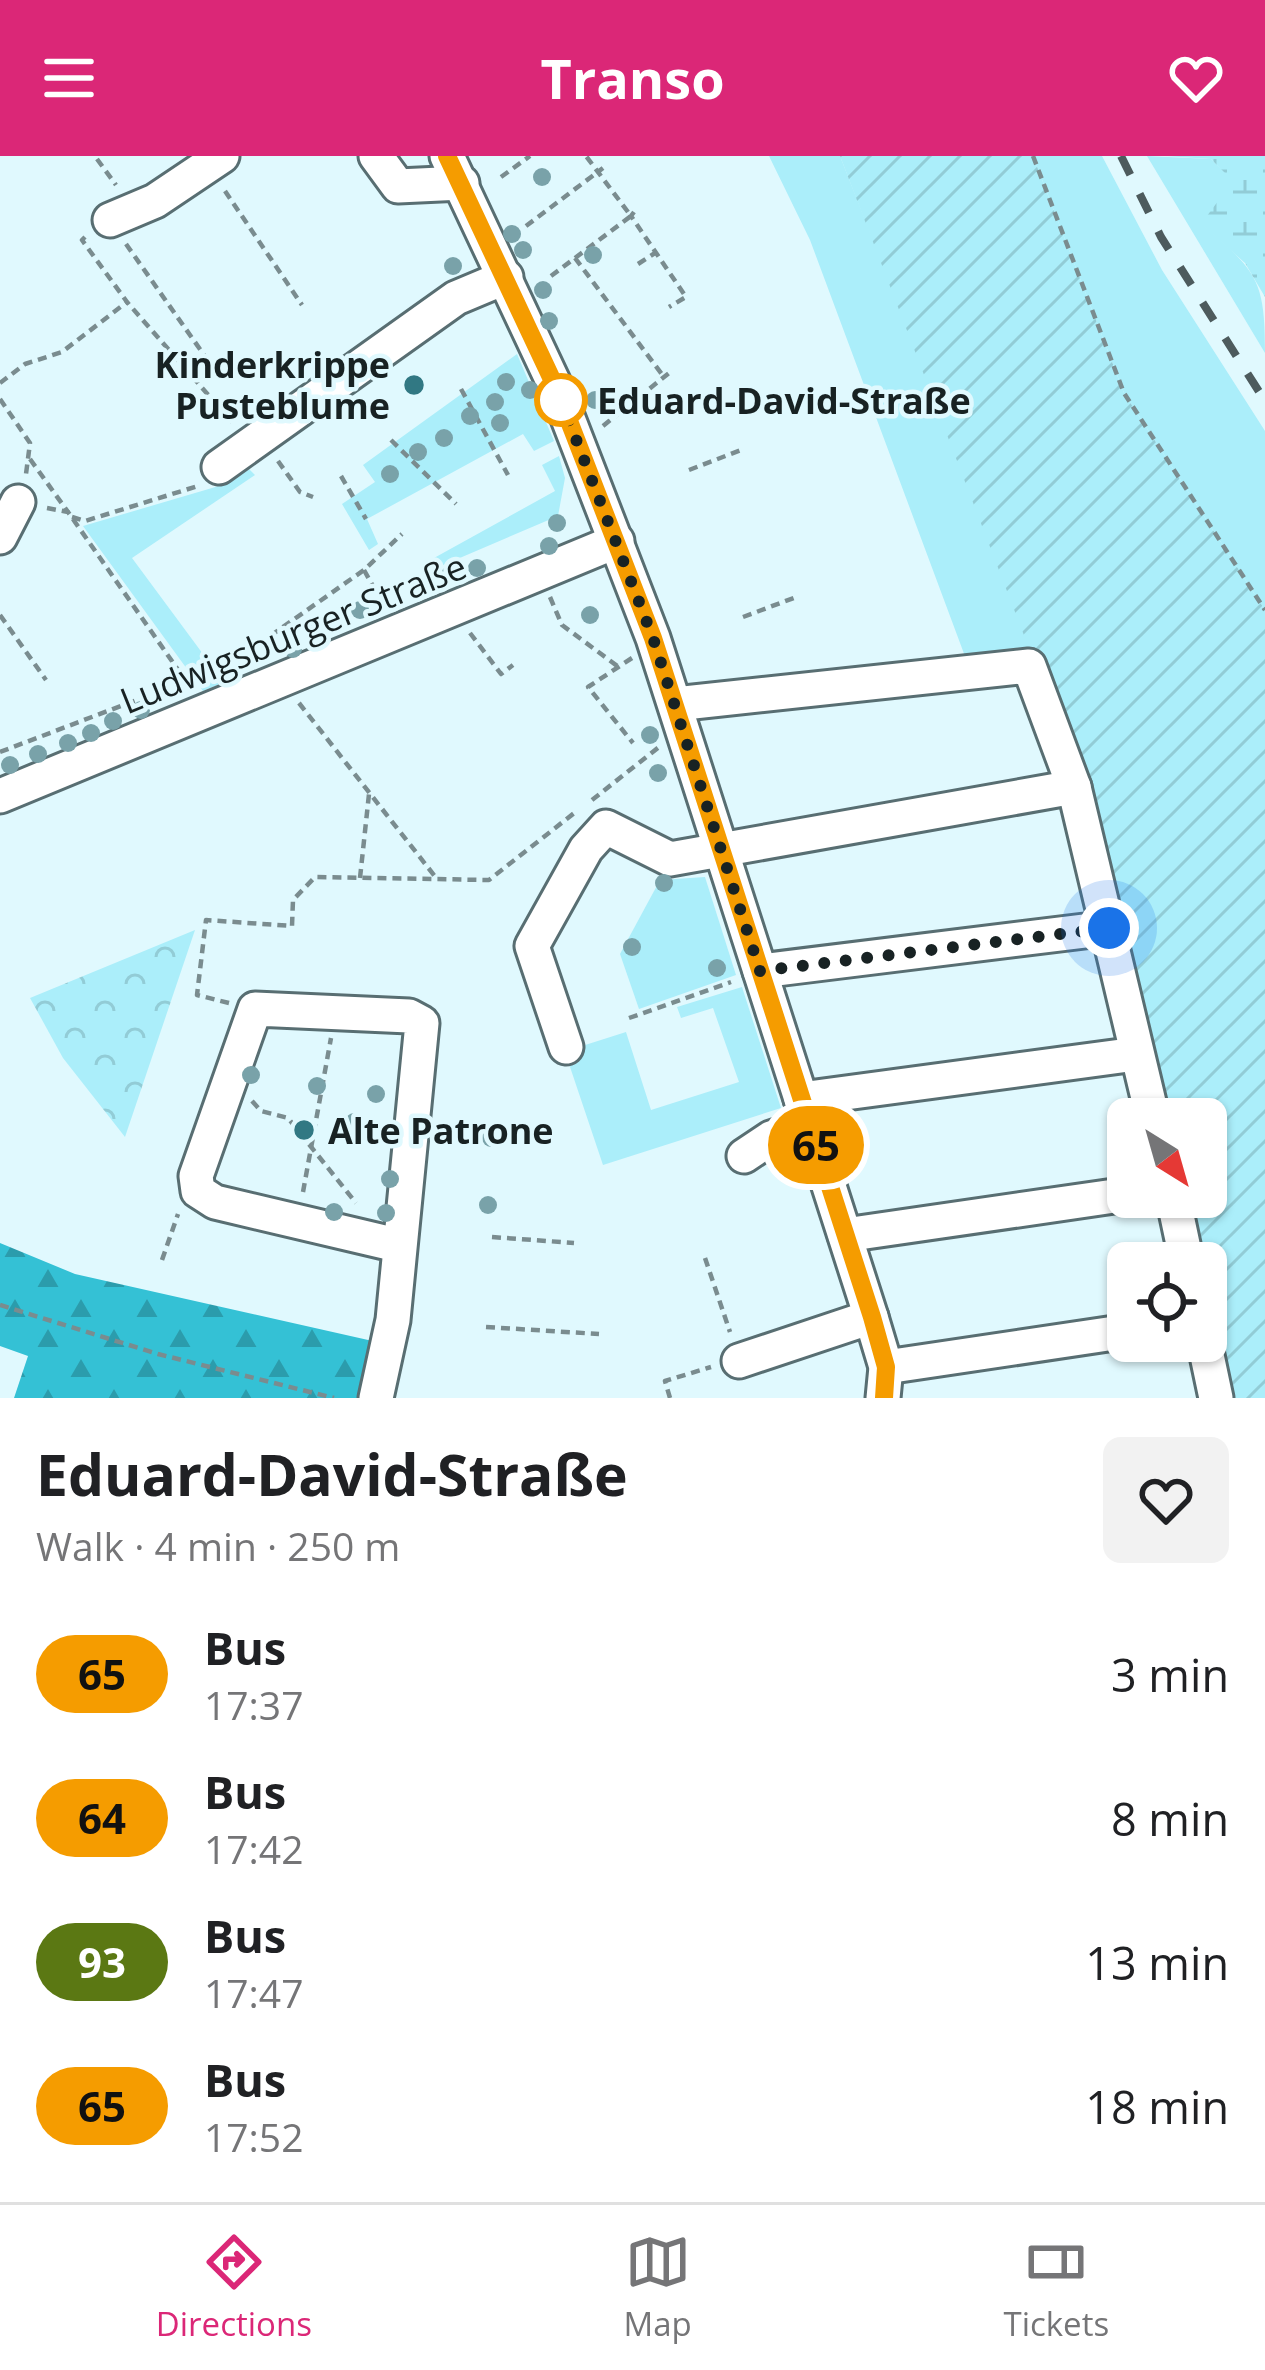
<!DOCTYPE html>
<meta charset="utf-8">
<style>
:root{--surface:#fff;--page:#f2f2f2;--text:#202124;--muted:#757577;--line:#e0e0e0;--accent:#db2777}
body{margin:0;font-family:"Open Sans",sans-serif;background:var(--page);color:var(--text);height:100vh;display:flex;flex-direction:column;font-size:45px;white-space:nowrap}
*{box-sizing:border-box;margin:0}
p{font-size:39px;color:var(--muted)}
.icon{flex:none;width:66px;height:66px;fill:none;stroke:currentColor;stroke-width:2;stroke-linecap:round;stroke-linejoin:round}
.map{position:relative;height:1242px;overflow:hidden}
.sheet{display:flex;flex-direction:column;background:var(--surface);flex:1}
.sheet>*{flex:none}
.badge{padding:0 24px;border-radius:39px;font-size:42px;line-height:78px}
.needle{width:78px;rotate:143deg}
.tools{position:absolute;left:1107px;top:942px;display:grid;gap:24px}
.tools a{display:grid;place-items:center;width:120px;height:120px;border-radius:18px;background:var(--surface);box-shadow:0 3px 9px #0004;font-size:60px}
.you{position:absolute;width:60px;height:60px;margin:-30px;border:9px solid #fff;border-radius:50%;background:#1a73e8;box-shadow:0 0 0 18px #1a73e833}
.map>.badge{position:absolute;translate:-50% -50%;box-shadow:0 0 0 6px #fff}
.round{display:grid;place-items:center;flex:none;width:126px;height:126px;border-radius:18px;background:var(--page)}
.overview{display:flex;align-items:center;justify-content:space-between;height:204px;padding:0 36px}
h1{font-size:57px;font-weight:700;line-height:90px}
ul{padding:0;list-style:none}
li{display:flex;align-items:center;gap:36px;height:144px;padding:0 36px}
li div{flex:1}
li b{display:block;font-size:45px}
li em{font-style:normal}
li .badge{min-width:132px;font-weight:700;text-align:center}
header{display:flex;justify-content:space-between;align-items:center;height:156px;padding:0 36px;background:var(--accent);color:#fff;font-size:54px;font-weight:700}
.tab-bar{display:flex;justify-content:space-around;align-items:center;height:168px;border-top:3px solid var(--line);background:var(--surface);font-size:33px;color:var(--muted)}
.tab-bar a{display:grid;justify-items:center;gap:6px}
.tab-bar .on{color:var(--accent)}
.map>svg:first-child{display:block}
.grass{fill:#abeefa}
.forest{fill:url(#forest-firs)}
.wetland{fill:url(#wetland-marsh)}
.park{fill:url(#park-crowns)}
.garden{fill:url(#garden-furrows)}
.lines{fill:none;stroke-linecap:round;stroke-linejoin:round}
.minor-casing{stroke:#586e72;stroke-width:39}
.path{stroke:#7a8c8f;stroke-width:4.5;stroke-dasharray:9 6;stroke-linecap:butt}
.minor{stroke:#fff;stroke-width:33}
.rail{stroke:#4d5b5d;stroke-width:8;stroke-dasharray:21 21;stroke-linecap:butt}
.tree{fill:#79a2a9}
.line-casing{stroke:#fff;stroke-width:27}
.line{stroke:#f59c00;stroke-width:18}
.walk{stroke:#182223;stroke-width:12;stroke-dasharray:0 21.6}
.poi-dot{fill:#317883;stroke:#e0f9fe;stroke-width:4.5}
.stop-dot{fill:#fff;stroke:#f59c00;stroke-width:6}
.labels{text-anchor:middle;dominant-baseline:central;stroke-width:9;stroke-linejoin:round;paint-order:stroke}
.poi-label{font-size:36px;font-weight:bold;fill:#182223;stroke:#e0f9fe;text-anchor:end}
.stop-label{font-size:36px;font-weight:bold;fill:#182223;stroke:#e0f9fe;text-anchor:start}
.street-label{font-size:36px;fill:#182223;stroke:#e0f9fe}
</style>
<header><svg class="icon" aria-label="menu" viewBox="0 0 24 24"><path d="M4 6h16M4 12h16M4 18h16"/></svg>Transo<svg class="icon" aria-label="heart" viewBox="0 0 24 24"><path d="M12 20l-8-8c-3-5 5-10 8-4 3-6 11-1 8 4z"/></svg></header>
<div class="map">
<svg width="1265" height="1242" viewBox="0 0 1265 1242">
<defs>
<pattern id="forest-firs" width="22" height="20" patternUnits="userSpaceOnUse" patternTransform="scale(3)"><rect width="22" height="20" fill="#34c1d5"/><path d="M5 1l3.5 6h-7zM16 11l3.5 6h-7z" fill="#2b9cac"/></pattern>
<pattern id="wetland-marsh" width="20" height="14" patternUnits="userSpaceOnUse" patternTransform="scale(3)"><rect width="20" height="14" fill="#abeefa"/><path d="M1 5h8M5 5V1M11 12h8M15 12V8" fill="none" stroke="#92ccd6"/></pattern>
<pattern id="park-crowns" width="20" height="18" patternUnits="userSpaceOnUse" patternTransform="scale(3)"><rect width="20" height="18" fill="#abeefa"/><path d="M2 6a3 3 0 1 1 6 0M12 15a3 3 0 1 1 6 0" fill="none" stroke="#92ccd6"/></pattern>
<pattern id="garden-furrows" width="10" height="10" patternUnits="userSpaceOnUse" patternTransform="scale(3)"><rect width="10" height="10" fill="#abeefa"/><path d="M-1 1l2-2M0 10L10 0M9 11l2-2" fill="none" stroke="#92ccd6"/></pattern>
</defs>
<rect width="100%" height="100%" fill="#e0f9fe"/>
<g class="grass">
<path d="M769 0H840L1034 494 966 503 810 84Z"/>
<path d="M1033 0H1102L1162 114 1265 275V454L1124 237Z"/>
<path d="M1147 0 1211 3 1234 25 1202 68C1257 116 1265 123 1265 197Z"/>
<path d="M517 198 554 285 534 295 523 278 367 363 378 388 369 394 342 348 375 326 363 309Z"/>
<path d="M559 300 565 322 558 360 434 413V402L555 335 542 309Z"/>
<path d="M249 313 255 319 132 402 217 517 236 510 242 519 203 535 83 370 229 327Z"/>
<path d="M705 721 736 819 639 853 620 798 660 724Z"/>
<path d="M742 831 781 952 603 1009 567 902 560 897 626 876 651 954 739 926 713 852 681 862 677 851Z"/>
</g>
<path class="forest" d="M0 1087 75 1118 377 1186 360 1242H14L28 1200 0 1190Z"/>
<path class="wetland" d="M1164 0H1265V141L1245 107 1201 68 1233 25 1211 3Z"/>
<path class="park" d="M195 774 125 981 63 902 30 842Z"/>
<path class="garden" d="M840 0H1033L1124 237 1265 454V1242H1224L1206 1166V1107H1192L1179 1041H1206V963H1162L1086 641Z"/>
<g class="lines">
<g class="minor-casing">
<g id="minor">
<path d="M376 0 398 30 462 27"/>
<path d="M447 0 557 234 653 482 871 1161 886 1211 883 1242"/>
<path d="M110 64 155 45 222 0"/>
<path d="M219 311 456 142 506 121"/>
<path d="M0 381 18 346"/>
<path d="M675 548 1029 510 1074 631 1153 963"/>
<path d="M0 640 617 385"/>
<path d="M760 815 1109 772"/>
<path d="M566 891 532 790 586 693 606 671 670 703 1074 631"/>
<path d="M801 943 1136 898"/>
<path d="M744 1000 771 982 810 969"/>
<path d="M1173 1041 1187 1107"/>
<path d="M845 1079 1128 1038"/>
<path d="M1204 1185 1216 1242"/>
<path d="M739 1205 871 1161"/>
<path d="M886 1211 1128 1175"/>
<path d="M376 1242 393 1164 422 867 409 860 255 853 196 1020 198 1035 215 1046 397 1089"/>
</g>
</g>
<g class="path">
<path d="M1033 0 1124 237 1265 454"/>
<path d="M97 3 116 29"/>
<path d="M501 21 530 0"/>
<path d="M225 35 302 149"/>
<path d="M634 56 631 60 686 141 669 151"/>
<path d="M526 70 603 12"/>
<path d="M85 81 82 84 127 146 232 266"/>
<path d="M126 88 216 216"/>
<path d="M575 102 664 221"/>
<path d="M638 108 655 97"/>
<path d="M551 120 631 60 586 0"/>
<path d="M0 227 25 208 62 196 127 146"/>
<path d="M461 233 508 319"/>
<path d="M0 243 30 287 26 318"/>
<path d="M603 270 669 217"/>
<path d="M391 284 456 348"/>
<path d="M30 303 68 356"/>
<path d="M278 305 300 336 313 341"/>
<path d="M689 314 741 294"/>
<path d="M341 320 366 363"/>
<path d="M47 352 68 356 190 531"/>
<path d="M72 361 85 365 198 330"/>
<path d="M364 414 384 450"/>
<path d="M550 441 562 469 620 512"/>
<path d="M0 459 46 524"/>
<path d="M743 461 799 440"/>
<path d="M470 477 501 518 513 509"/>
<path d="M246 497 364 414 402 378"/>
<path d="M632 502 588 531 633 587"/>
<path d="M299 547 437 723"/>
<path d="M0 596 147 540 157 542"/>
<path d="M592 644 659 591"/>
<path d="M360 722 369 638"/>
<path d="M229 847 197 839 206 764 292 770 293 744 315 721 489 724 578 654"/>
<path d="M629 862 731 826"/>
<path d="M252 945 261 955 288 962 356 1047"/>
<path d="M303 1036 331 882"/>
<path d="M492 1081 574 1087"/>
<path d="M705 1102 730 1176"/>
<path d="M162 1104 178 1058"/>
<path d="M0 1149 158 1198 334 1242"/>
<path d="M486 1171 599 1178"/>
<path d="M670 1242 665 1225 711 1211"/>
</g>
<use href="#minor" class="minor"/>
<path class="rail" d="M1121 0 1161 81 1265 245"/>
</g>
<g class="tree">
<circle cx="542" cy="21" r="9"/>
<circle cx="512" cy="78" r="9"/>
<circle cx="523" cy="94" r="9"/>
<circle cx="593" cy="99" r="9"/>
<circle cx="453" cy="110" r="9"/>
<circle cx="543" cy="134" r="9"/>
<circle cx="549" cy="165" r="9"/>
<circle cx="506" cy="226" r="9"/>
<circle cx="530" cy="234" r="9"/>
<circle cx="595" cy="244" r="9"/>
<circle cx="495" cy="246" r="9"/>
<circle cx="470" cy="260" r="9"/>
<circle cx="500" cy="267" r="9"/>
<circle cx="444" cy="282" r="9"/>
<circle cx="418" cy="296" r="9"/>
<circle cx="390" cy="318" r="9"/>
<circle cx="557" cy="367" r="9"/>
<circle cx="549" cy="390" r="9"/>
<circle cx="477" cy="412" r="9"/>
<circle cx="446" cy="421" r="9"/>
<circle cx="360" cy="454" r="9"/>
<circle cx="590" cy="459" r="9"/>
<circle cx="311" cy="471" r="9"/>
<circle cx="293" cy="493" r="9"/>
<circle cx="141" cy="554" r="9"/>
<circle cx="113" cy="565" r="9"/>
<circle cx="91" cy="577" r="9"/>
<circle cx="650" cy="579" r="9"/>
<circle cx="68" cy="587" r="9"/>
<circle cx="38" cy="598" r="9"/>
<circle cx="10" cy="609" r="9"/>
<circle cx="658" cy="617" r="9"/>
<circle cx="664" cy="727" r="9"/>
<circle cx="632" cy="791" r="9"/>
<circle cx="717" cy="812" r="9"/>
<circle cx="251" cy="919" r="9"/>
<circle cx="317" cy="930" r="9"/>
<circle cx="376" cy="938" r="9"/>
<circle cx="354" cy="966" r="9"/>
<circle cx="491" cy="982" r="9"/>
<circle cx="390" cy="1023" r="9"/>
<circle cx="488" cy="1049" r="9"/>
<circle cx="334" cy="1056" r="9"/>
<circle cx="386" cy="1057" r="9"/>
</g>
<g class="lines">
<g class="line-casing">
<path id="line" d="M447 0 557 234 653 482 872 1161 886 1211 884 1242"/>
</g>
<use href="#line" class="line"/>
<path class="walk" d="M561 244 557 234 653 482 760 815 1109 772"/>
</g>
<g class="poi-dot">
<circle cx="414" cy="229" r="12"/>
<circle cx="304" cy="974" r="12"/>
</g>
<circle class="stop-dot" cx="561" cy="244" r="24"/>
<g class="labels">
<g class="poi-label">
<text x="390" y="208">Kinderkrippe<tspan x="390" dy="41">Pusteblume</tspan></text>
<text x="328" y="974" text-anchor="start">Alte Patrone</text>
</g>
<g class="stop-label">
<text x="597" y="244">Eduard-David-Straße</text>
</g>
<g class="street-label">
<text transform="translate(293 477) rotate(-22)">Ludwigsburger Straße</text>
</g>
</g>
</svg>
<div class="tools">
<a><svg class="needle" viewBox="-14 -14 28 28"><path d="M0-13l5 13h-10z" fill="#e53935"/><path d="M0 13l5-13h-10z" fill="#757577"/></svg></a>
<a><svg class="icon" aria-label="locate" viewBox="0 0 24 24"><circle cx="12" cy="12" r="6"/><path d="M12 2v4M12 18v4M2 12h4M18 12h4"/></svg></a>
</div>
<div class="you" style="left:1109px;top:772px"></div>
<b class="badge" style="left:816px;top:989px;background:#f59c00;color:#111">65</b>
</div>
<section class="sheet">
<div class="overview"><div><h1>Eduard-David-Straße</h1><p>Walk · 4 min · 250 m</p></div><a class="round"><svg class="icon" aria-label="heart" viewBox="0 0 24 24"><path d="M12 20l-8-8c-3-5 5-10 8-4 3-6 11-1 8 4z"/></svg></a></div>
<ul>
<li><span class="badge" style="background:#f59c00;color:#111">65</span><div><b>Bus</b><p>17:37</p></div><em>3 min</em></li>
<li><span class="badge" style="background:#f59c00;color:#111">64</span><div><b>Bus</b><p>17:42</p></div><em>8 min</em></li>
<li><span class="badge" style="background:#5b7813;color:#fff">93</span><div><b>Bus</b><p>17:47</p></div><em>13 min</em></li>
<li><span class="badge" style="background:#f59c00;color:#111">65</span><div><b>Bus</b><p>17:52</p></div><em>18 min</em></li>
</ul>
</section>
<nav class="tab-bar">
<a class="on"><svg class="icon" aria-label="directions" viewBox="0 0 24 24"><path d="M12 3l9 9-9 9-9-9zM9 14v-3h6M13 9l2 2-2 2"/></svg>Directions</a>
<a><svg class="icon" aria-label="map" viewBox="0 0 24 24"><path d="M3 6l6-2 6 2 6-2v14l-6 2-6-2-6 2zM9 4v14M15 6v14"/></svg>Map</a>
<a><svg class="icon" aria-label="tickets" viewBox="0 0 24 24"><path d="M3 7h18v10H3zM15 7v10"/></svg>Tickets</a>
</nav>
